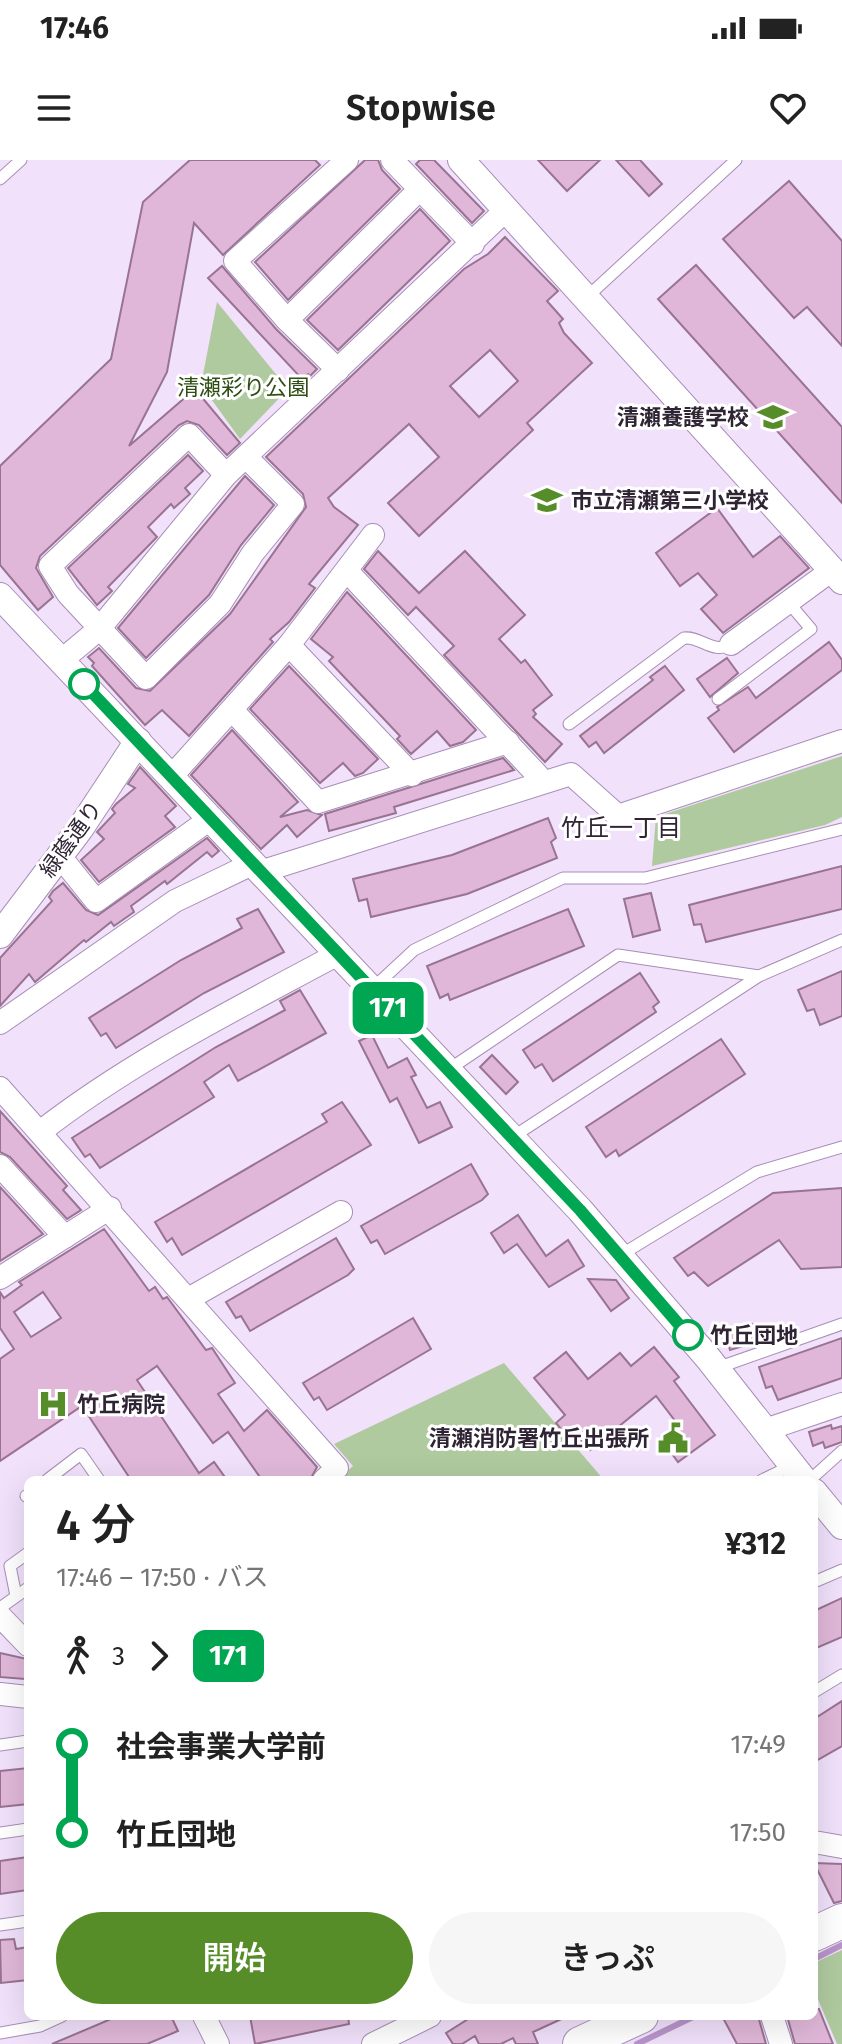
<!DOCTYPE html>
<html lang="ja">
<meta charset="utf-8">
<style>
:root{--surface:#fff;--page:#f6f6f6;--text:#222;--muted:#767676;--accent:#578d28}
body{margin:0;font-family:"Fira Sans","Noto Sans JP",sans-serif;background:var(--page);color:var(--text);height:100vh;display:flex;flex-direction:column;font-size:30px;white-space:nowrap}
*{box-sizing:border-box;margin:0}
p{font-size:26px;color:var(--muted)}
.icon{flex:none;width:44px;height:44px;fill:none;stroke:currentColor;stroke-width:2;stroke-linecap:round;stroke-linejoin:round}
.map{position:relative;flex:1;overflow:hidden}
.drawer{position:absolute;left:24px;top:1316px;width:794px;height:544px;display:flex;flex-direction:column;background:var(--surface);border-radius:12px;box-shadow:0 8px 32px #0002}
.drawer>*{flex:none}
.badge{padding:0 16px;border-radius:12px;font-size:28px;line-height:52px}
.map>.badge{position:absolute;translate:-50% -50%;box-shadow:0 0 0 4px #fff}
.legs{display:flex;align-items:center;gap:12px;height:88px;padding:0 32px;font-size:26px}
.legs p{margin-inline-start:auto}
.head{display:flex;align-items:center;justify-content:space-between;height:136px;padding:0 32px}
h1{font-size:44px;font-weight:600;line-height:60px}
.button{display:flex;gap:16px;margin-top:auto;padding:16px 32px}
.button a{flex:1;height:92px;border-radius:48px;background:var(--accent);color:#fff;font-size:32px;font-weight:600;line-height:92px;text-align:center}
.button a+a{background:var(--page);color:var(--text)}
ul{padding:0 32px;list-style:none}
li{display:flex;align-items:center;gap:28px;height:88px;font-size:30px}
li i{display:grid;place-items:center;width:12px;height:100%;margin:0 10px;background:currentColor}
li i::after{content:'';width:20px;height:20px;margin:-10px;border:6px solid;border-radius:50%;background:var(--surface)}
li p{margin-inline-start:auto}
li:first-child i{background:linear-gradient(#0000 50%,currentColor 0)}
li:last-child i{background:linear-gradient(currentColor 50%,#0000 0)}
.status{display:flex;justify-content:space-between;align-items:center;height:56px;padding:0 40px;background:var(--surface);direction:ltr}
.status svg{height:22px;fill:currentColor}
header{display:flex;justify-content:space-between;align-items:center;height:104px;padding:0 32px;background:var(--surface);font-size:36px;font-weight:600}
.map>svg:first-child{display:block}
.green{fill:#b0ca9f}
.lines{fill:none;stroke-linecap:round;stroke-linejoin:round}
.stream{stroke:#b894cb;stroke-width:6}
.building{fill:#e0b7d8;stroke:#997392;stroke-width:2;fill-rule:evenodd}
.service-casing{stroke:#a88eb6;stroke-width:13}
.minor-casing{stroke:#a88eb6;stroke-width:24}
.tertiary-casing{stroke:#a88eb6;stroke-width:28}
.primary-casing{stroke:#a88eb6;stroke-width:36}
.service{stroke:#fff;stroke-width:11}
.minor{stroke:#fff;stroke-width:22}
.tertiary{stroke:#fff;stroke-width:26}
.primary{stroke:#fff;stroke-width:34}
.line-1-casing{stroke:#fff;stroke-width:18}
.line-1{stroke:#00a651;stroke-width:12}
.stop-1-dot{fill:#fff;stroke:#00a651;stroke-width:4}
.labels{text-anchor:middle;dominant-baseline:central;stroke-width:6;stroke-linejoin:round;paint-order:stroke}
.park-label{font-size:22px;fill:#2e4e13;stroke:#fff}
.poi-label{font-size:22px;font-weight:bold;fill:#2f2434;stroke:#fff;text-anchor:end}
.street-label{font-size:22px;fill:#2f2434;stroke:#fff}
.stop-label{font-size:22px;font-weight:bold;fill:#2f2434;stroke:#fff;text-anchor:start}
.neighbourhood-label{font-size:24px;fill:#2f2434;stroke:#fff}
</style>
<div class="status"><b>17:46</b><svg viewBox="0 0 49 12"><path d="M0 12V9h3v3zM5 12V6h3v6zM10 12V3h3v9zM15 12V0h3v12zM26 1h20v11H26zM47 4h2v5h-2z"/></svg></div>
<header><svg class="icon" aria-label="menu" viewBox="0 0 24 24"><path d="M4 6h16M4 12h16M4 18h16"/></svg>Stopwise<svg class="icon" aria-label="heart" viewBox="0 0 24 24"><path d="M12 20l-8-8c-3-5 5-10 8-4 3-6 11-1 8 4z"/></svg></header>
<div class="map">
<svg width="842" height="1884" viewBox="0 0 842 1884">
<rect width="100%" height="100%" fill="#f1e1fb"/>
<g class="green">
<path d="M217 142 288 229 240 279 201 225Z"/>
<path d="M842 596V657L825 665 652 706 656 657Z"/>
<path d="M504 1203 604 1320H338L353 1306 334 1284Z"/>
<path d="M842 1790V1884H837L814 1830V1803Z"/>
</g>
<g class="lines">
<g class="stream">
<path d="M814 1799 842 1785"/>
<path d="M637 1884 695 1856"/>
</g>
</g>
<g class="building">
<path d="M190 0H315L320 5 223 95 194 63 167 212 129 286 195 229 240 283 227 295 199 265 187 261 179 265 40 396 36 408 53 437 38 450 0 405V306L111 199 143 42Z"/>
<path d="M365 0H378L382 10 400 29 288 140 255 102Z"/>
<path d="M420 0H434L484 51 472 63 416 4Z"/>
<path d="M538 0H600L567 31Z"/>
<path d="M616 0H640L662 24 649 36Z"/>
<path d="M789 21 842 81V186L807 147 794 158 723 79Z"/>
<path d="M420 49 450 81 338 190 307 160Z"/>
<path d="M505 77 558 131 547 141 563 159 559 163 564 173 592 203 527 263 533 270 419 376 388 343 439 297 409 264 328 338 334 347 358 365 309 424 315 428 289 462 270 479 273 482 189 576 162 550 145 565 92 506 94 503 88 497 99 488 136 528 150 531 230 454 306 347 303 334 266 297 464 109 488 94ZM490 190 518 221 479 257 450 226Z"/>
<path d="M696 105 842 267V343L658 139Z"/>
<path d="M222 106 276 169 317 209 310 216 308 214 302 219 208 118Z"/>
<path d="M188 295 203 311 185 328 190 334 174 348 171 344 148 367 157 377 108 427 112 431 97 445 68 408Z"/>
<path d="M245 316 274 345 241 385 209 435 146 498 118 468Z"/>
<path d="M717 348 753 397 780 376 809 408 723 473 701 449 717 435 698 413 680 426 656 393Z"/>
<path d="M378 391 419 433 465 391 525 455 499 479 521 503 525 500 552 535 533 550 536 554 533 557 562 584 545 602 444 495 454 486 416 447 408 455 364 409Z"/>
<path d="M347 432 476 570 463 582 450 586 437 571 411 594 397 579 400 576 329 501 333 497 311 479Z"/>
<path d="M829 482 842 500V510L734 592 708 558 719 550 717 547 748 527 756 538Z"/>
<path d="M727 498 738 513 710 537 697 519Z"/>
<path d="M289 506 378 599 363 613 355 616 343 603 320 623 250 549Z"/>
<path d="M665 506 684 530 604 593 596 582 589 587 580 576 653 520 650 517Z"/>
<path d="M232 570 298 642 280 657 307 650 322 655 297 677 287 665 261 689 191 615Z"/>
<path d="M503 598 514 610 394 647 396 653 329 671 325 654Z"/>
<path d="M140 607 176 646 165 656 175 667 99 722 81 700 104 679 97 672 115 653 112 649 116 644 135 628 128 624Z"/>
<path d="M548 658 556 678 551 682 557 698 467 734 371 757 367 739 359 741 353 719 452 695Z"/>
<path d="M207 678 219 691 212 697 207 692 167 724 165 721 131 746 134 752 114 766 111 762 86 782 84 780 35 822 29 814 0 846V798L52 741 49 737 53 731 63 723 86 750 98 755Z"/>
<path d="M842 706V749L706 782 701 764 694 765 689 745Z"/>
<path d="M651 733 660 770 633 777 624 739Z"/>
<path d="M258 749 284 792 204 833 116 888 106 873 101 876 89 858 181 800 242 768 237 759Z"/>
<path d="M568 749 584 786 450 840 448 834 440 838 427 806Z"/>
<path d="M842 811V856L820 865 814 849 807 851 798 830Z"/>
<path d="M640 813 659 842 653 847 656 852 553 921 542 904 535 908 523 890Z"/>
<path d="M300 830 326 873 238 921 229 905 204 922 214 937 100 1008 90 994 85 997 72 978 216 887 285 850 280 841Z"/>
<path d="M372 875 388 908 407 898 416 915 411 917 427 948 440 942 452 967 419 983 397 938 390 942 359 881Z"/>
<path d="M721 879 745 914 619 996 616 990 606 997 586 967Z"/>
<path d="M492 895 518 922 506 934 480 907Z"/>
<path d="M342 942 371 985 182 1095 172 1078 167 1082 155 1062 327 962 322 954Z"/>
<path d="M0 951 67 1026 63 1030 81 1050 67 1059 10 997 0 992Z"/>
<path d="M471 1004 488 1034 482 1040 385 1094 377 1080 371 1083 361 1066Z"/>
<path d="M0 1027 43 1074 0 1101Z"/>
<path d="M842 1028V1107L801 1109 779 1080 708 1126 694 1112 688 1116 674 1098 773 1033Z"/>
<path d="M518 1055 546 1096 568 1080 584 1106 549 1127 517 1084 504 1093 491 1073Z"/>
<path d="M104 1069 149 1131 155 1127 163 1139 167 1137 206 1190 212 1188 235 1223 218 1234 244 1271 267 1250 317 1307 310 1320H262L228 1272 213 1283 157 1206 137 1220 199 1313 214 1302 227 1320H131L82 1246 0 1301V1199L14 1189 0 1168V1132L4 1138 22 1125 19 1122ZM43 1132 61 1158 31 1177 14 1152Z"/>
<path d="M336 1078 354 1109 348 1115 250 1171 241 1156 236 1158 226 1142Z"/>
<path d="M588 1119 616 1120 629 1138 611 1151Z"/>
<path d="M413 1158 431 1189 327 1250 319 1237 314 1240 303 1223Z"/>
<path d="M753 1164 759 1181 730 1190 725 1173Z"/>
<path d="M842 1178V1218L778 1240 772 1226 766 1228 759 1207Z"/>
<path d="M654 1187 679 1217 674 1221 715 1275 678 1302 661 1279 679 1266 656 1236 590 1290 572 1270 566 1275 556 1263 565 1255 534 1218 566 1192 588 1219 620 1193 631 1206Z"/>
<path d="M831 1265 832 1269 842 1266V1282L825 1288 823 1282 813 1286 809 1272Z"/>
<path d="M842 1438V1477L814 1489V1451Z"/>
<path d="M0 1493 27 1499 25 1519 0 1517Z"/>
<path d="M842 1541V1586L814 1602V1559Z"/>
<path d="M28 1608V1644L0 1647V1611Z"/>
<path d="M28 1697V1730L0 1734V1701Z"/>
<path d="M814 1703 842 1704V1741L834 1743Z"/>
<path d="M14 1779 16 1789 28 1787V1820L1 1823 0 1780Z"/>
<path d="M819 1849 833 1884H795L787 1856H814V1850Z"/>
<path d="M118 1856H171L178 1871 147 1884H52Z"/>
<path d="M250 1856H348L349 1864 255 1884Z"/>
<path d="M473 1856H568L533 1872 538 1884H516L513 1878 501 1884H479L475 1876 462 1884H453L446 1873Z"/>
<path d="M722 1856H758L766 1884H737Z"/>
</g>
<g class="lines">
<g class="service-casing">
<g id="service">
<path d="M0 19 21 0"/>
<path d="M587 137 736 0"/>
<path d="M718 539 811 469 789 443"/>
<path d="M569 564 684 478C701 476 713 495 731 484"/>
<path d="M372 829 414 790 563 718H645L842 669"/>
<path d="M448 910 618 795 759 816"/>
<path d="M511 978 759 816 842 780"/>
<path d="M619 1096 757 1012 842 987"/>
<path d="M717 1208 842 1164"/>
<path d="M47 1320 81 1294 99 1320"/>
<path d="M762 1320 791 1306"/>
<path d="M810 1320 842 1291"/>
<path d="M26 1336 28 1335"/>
<path d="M814 1422 842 1410"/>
<path d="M16 1436 10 1406 28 1393"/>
<path d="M0 1448 28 1428"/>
<path d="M814 1532 842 1515"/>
<path d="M0 1585 28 1581"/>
<path d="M0 1673 28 1669"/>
<path d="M0 1765 28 1761"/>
<path d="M0 1873 40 1866 62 1856"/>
</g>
</g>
<g class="minor-casing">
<g id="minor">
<path d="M392 0 473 84"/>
<path d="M287 160 420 29"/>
<path d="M338 210 287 160 235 101 347 0"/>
<path d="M226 315 189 275 50 406 68 434 146 518 220 444 253 393 293 344 246 297"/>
<path d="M347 411 544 622"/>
<path d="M731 484 832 410"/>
<path d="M289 485 412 615"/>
<path d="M62 500 99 469 226 315 507 49"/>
<path d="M232 550 318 642 508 582"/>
<path d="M171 617 289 485 373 375"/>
<path d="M59 695 96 741 210 659"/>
<path d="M260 712 571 614 618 656 842 581"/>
<path d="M0 863 175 741 252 704"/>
<path d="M0 928 337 1308 324 1320"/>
<path d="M40 972C131 901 236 849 338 794"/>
<path d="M0 1006 65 1077"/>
<path d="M0 1118 110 1048"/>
<path d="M190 1138 341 1052"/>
<path d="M765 1270 842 1244"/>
<path d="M0 1456 28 1485"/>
<path d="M0 1534 28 1537"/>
<path d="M814 1682 842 1687"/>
<path d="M204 1856 218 1884"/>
<path d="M772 1856 781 1884"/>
<path d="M373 1884 430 1856"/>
</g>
</g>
<g class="tertiary-casing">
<g id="tertiary">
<path d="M461 0 842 421"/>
<path d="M0 436 580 1050 708 1198 804 1320"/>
<path d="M0 775 80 669 138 581"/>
<path d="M814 1332 842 1366"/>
</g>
</g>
<g class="primary-casing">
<g id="primary">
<path d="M814 1774 842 1761"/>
<path d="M580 1884 641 1856"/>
</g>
</g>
<use href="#service" class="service"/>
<use href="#minor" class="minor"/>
<use href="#tertiary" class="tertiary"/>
<use href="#primary" class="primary"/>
</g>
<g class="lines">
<g class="line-1-casing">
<path id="line-1" d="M84 524 580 1050 688 1175"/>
</g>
<use href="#line-1" class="line-1"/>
</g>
<defs>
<g id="school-bare" transform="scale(2.4)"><path d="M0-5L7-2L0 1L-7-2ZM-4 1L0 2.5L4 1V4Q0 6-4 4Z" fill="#578d28" stroke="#fff" stroke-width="2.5" paint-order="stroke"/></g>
<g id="hospital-bare" transform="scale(2.4)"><path d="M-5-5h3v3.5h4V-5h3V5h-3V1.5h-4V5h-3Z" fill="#578d28" stroke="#fff" stroke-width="2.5" paint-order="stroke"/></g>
<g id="civic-bare" transform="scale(2.4)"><path d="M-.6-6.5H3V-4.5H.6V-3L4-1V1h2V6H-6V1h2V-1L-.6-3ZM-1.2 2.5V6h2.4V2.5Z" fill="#578d28" stroke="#fff" stroke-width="2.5" paint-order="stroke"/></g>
</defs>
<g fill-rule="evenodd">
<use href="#school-bare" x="773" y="257"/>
<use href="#school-bare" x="547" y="340"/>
<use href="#hospital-bare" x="53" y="1244"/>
<use href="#civic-bare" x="673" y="1278"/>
</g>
<g class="stop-1-dot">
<circle cx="84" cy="524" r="14"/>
<circle cx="688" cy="1175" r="14"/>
</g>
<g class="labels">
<g class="park-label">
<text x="243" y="227">清瀬彩り公園</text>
</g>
<g class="poi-label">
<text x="749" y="257">清瀬養護学校</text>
<text x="571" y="340" text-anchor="start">市立清瀬第三小学校</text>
<text x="77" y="1244" text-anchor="start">竹丘病院</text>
<text x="649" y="1278">清瀬消防署竹丘出張所</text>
</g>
<g class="street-label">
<text transform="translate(71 679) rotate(-54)">緑蔭通り</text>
</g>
<g class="stop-label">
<text x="710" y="1175">竹丘団地</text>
</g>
<g class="neighbourhood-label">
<text x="621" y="668">竹丘一丁目</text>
</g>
</g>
</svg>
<b class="badge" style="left:388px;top:848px;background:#00a651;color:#fff">171</b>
<section class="drawer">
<div class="head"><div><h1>4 分</h1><p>17:46 – 17:50 · バス</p></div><b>¥312</b></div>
<div class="legs"><svg class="icon" aria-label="walk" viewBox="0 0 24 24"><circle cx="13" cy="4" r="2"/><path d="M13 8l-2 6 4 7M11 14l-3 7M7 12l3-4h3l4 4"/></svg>3<svg class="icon" aria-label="forward" viewBox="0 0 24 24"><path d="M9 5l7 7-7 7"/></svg><b class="badge" style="background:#00a651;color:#fff">171</b></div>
<ul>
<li><i style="color:#00a651"></i><b>社会事業大学前</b><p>17:49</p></li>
<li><i style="color:#00a651"></i><b>竹丘団地</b><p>17:50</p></li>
</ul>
<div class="button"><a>開始</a><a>きっぷ</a></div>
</section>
</div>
